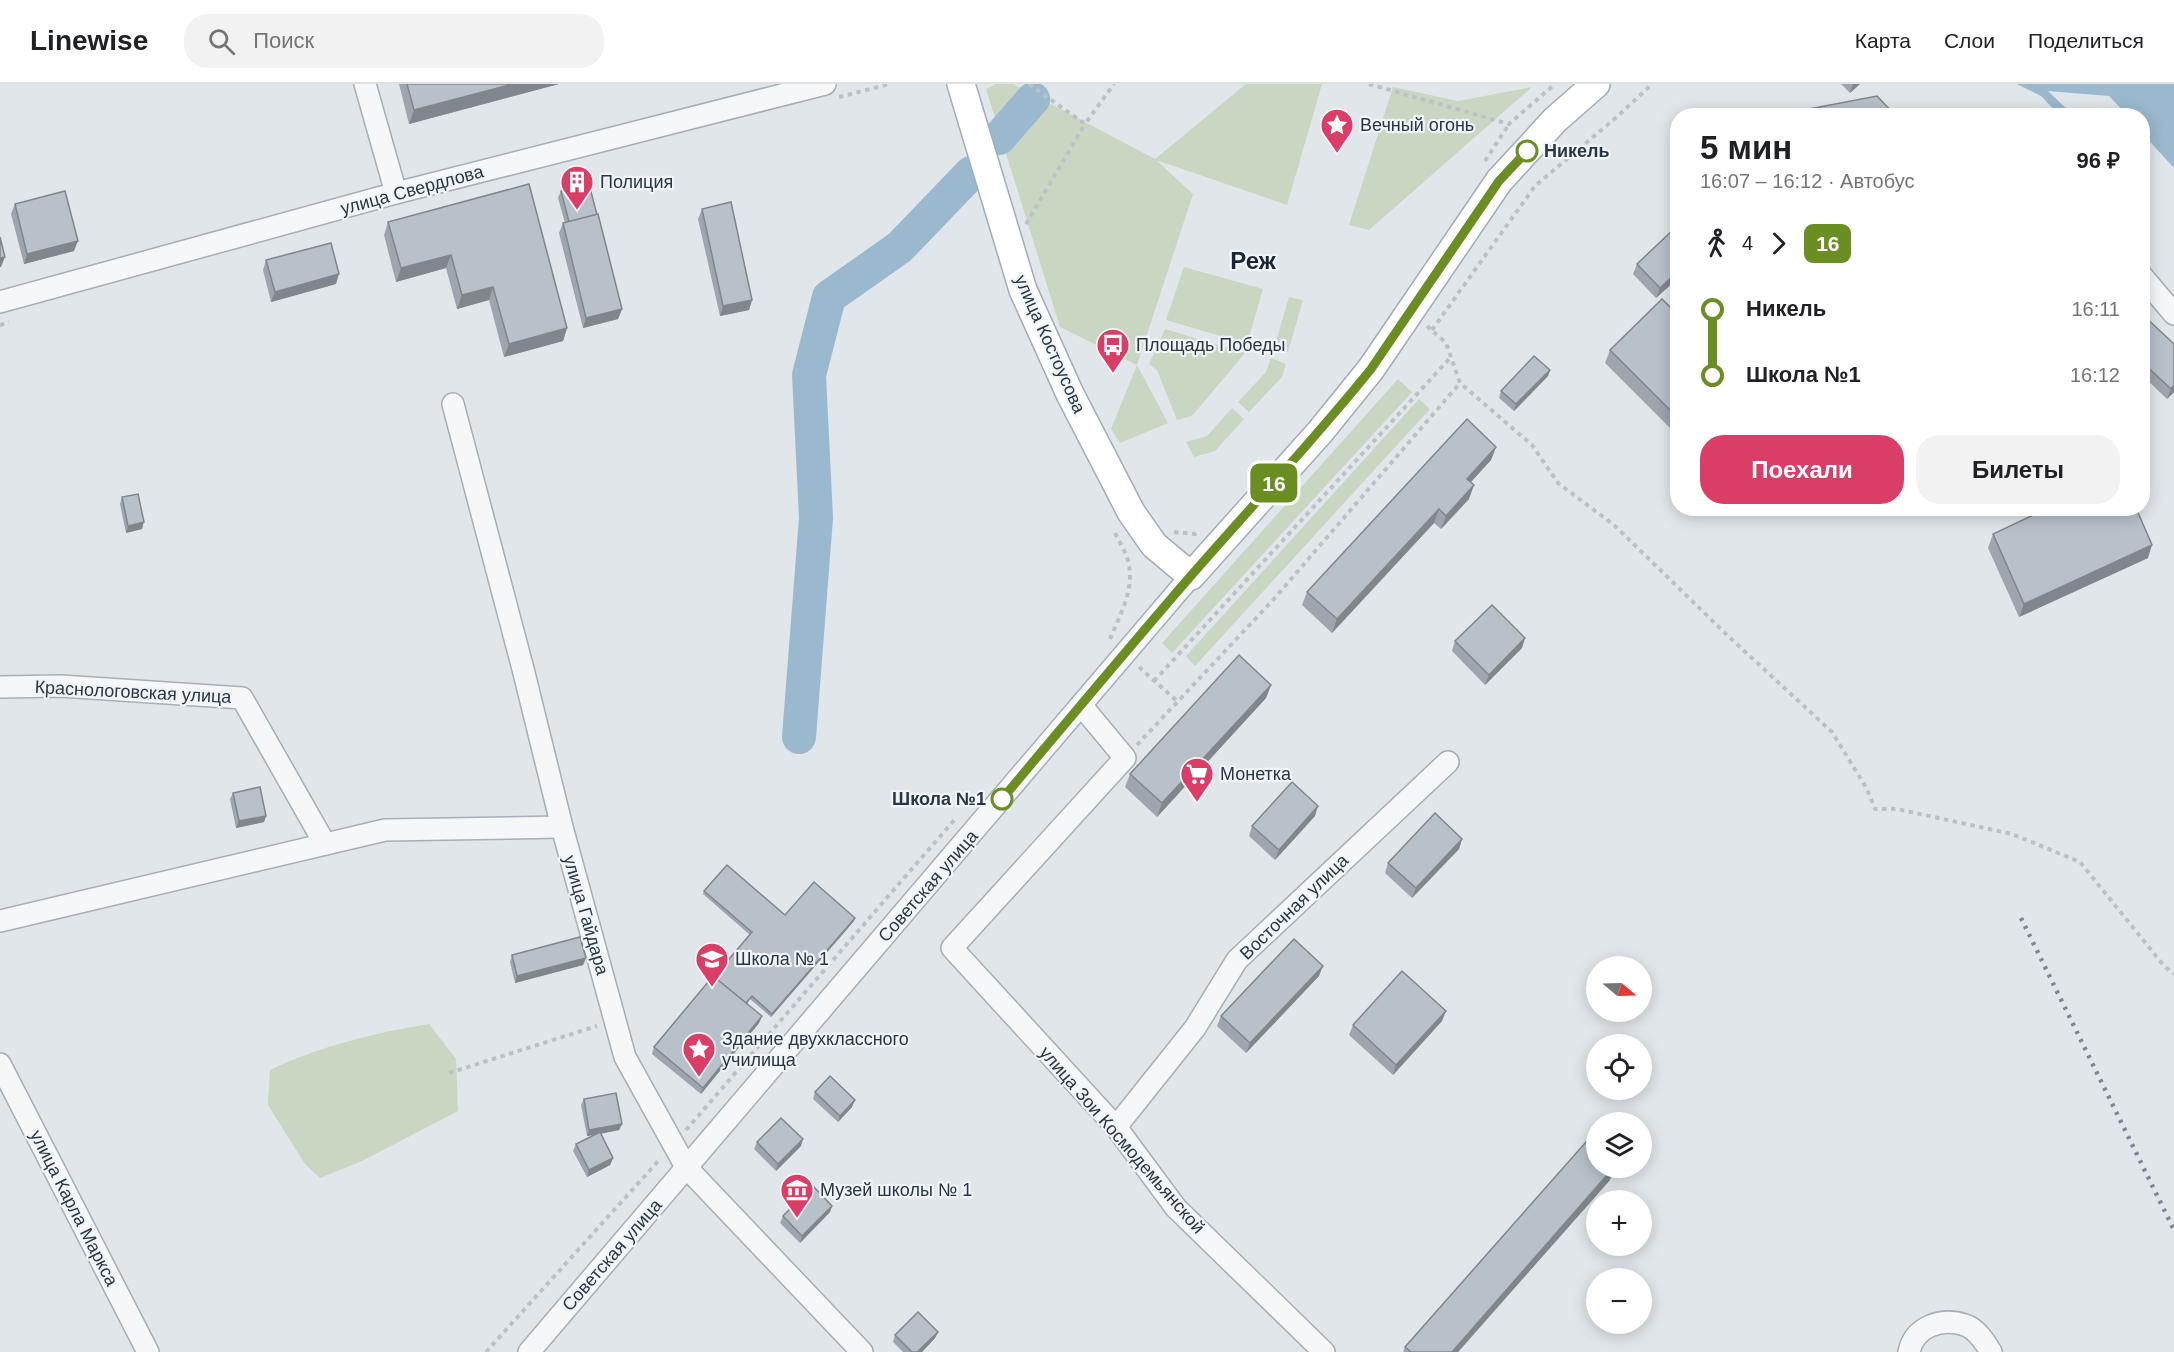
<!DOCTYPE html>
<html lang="ru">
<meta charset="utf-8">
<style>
:root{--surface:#fff;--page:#f2f2f2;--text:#202124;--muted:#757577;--line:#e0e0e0;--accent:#da3d66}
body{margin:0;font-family:Helvetica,sans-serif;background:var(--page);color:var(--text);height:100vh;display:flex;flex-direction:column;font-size:22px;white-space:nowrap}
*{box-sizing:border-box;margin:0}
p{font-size:20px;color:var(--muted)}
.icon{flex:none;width:33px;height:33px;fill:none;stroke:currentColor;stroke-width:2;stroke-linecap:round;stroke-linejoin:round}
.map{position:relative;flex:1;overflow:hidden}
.side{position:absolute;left:1670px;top:24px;width:480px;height:408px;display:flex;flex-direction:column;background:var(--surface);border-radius:24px;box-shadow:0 3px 15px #0003}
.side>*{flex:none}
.badge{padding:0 12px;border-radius:9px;font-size:21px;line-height:39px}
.needle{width:39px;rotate:109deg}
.tools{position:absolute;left:1586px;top:872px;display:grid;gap:12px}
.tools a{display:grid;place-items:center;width:66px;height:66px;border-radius:50%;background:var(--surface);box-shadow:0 3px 15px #0003;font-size:30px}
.map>.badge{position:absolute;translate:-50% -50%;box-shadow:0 0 0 3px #fff}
.legs{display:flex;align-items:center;gap:9px;height:66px;padding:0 30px;font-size:20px}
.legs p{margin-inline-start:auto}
.summary{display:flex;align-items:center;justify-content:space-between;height:102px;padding:0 30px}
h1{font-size:33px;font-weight:800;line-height:45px}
.primary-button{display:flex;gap:12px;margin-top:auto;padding:12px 30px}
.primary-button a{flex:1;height:69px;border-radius:24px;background:var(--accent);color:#fff;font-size:24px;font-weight:800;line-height:69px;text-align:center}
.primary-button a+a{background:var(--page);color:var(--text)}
ul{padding:0 30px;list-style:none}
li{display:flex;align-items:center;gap:21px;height:66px;font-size:22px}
li i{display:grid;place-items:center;width:9px;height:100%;margin:0 8px;background:currentColor}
li i::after{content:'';width:15px;height:15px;margin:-8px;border:4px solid;border-radius:50%;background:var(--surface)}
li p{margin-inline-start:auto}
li:first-child i{background:linear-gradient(#0000 50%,currentColor 0)}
li:last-child i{background:linear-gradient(currentColor 50%,#0000 0)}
header{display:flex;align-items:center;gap:36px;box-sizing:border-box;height:84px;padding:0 30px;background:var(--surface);border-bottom:2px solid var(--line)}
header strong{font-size:28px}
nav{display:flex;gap:33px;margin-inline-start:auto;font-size:21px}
.search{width:420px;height:54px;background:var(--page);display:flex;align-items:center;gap:15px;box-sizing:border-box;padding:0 21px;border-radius:24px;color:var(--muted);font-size:22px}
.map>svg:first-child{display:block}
.green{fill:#c9d6c2}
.water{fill:#9ab9ce}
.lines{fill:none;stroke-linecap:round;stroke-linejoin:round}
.river{stroke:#9ab9ce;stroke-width:34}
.minor-casing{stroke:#a6aeb6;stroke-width:24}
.major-casing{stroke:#a0acb8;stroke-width:30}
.path{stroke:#bcc1c7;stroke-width:4;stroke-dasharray:4.5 4.5;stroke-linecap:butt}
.minor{stroke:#f5f7f9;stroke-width:21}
.major{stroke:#fff;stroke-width:27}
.rail{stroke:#798896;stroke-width:4.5;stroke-dasharray:3 6;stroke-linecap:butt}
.wall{fill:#9ea5ae}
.shaded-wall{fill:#81868d}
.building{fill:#b8c0ca;stroke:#81868d;stroke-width:1.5}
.line-1-casing{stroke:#fff;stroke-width:14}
.line-1{stroke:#6b8e23;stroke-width:9}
.stop-1-dot{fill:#fff;stroke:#6b8e23;stroke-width:3}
.labels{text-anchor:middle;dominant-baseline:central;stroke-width:4.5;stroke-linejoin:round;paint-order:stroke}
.poi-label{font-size:18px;fill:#283645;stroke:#f1f5f8;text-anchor:start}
.stop-label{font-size:18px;font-weight:bold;fill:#283645;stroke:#f1f5f8;text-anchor:start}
.street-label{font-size:18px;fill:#283645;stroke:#f1f5f8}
.district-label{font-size:24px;font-weight:bold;fill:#1a2635;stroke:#f1f5f8}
</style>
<header>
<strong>Linewise</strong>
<div class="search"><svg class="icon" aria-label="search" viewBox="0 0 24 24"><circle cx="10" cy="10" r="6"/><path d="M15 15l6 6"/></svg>Поиск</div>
<nav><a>Карта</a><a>Слои</a><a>Поделиться</a></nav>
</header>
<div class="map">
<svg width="2174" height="1268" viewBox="0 0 2174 1268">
<rect width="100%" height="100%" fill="#e1e6eb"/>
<g class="green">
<path d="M996 0H1013L1155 75 1246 0H1322L1287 121 1156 76 1193 110 1137 281 1168 339 1120 359 1111 345 1137 281 1060 243 986 5Z"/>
<path d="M1393 3 1458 17 1532 3 1369 146 1349 141Z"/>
<path d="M1184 183 1263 205 1247 260 1166 236Z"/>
<path d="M1289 213 1303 216 1288 268 1274 264Z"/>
<path d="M1165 245 1245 269 1192 332 1177 336 1157 286 1149 280Z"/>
<path d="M1271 274 1286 280 1282 293 1249 328 1238 318 1266 288Z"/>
<path d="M1398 295 1412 308 1172 569 1162 559Z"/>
<path d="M1419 315 1430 325 1195 582 1186 572Z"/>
<path d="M1232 324 1244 335 1215 367 1194 373 1186 358 1207 352Z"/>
<path d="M429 940 456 975 458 1027 362 1077 320 1094 305 1080 268 1021 270 986C320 962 375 949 429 940Z"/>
</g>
<path class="water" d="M2017 0H2174V84L2142 49V32L2127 31 2109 12 2048 7 2073 31H2059L2041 12Z"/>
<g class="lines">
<g class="river">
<path d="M999 54 1033 15"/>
<path d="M799 653 816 434 809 291 829 213 900 163 971 89"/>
</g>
<g class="minor-casing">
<g id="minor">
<path d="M365 0 396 109"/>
<path d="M2142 192 2174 230"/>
<path d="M0 218 396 109 825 0"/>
<path d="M453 320 523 585 562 743 625 973 686 1083 862 1268"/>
<path d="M0 603 61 602 242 614 325 760"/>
<path d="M1081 621 1125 674 952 864 1116 1043 1176 1124 1324 1268"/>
<path d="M0 837 385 746 562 743"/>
<path d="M0 980 148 1268"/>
<path d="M1116 1043 1195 944 1237 876 1448 678"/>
<path d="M529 1268 1191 492"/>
<path d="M1909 1268C1914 1243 1941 1233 1965 1241 1977 1245 1985 1258 1991 1268"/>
</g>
</g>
<g class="major-casing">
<path id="major" d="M961 0 1023 206 1070 310 1131 428 1154 461 1191 492 1320 348 1371 285 1499 97 1555 36 1596 0"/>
</g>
<g class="path">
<path d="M1029 0 1085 40 1114 0"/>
<path d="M1369 0 1509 40 1555 0"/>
<path d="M839 13 890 0"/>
<path d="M1485 77 1509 40"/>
<path d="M1026 140 1085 40"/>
<path d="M0 241 9 238"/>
<path d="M1427 242 1446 259 1460 299 1532 361 1558 399 1614 441 1727 551 1832 648 1867 705 1875 725H1897L2012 750 2080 778 2164 882 2174 890"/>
<path d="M1432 246 1535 102 1619 31 1652 0"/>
<path d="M1174 448 1195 450 1198 447"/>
<path d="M1110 555C1119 533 1134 507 1129 482 1128 470 1119 458 1114 447"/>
<path d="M1139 583 1177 617"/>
<path d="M1154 597 1451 273"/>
<path d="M1137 661 1273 516 1460 299"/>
<path d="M449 989 597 942"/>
<path d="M686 1046 956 734"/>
<path d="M486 1268 661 1074"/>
</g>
<use href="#minor" class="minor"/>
<use href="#major" class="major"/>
<path class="rail" d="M2021 834 2174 1146"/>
</g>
<g class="wall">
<path d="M399 0H559L409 40Z"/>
<path d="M1841 0H1860L1850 9Z"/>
<path d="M529 100 567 244 563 257 504 273 489 216 457 225 446 184 396 198 384 151 388 138Z"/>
<path d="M561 107 622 225 618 235 583 244 559 149 563 139H565L558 114Z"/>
<path d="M15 120 74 167 24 180 11 130Z"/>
<path d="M702 125 752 216 749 226 720 232 698 135Z"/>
<path d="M1677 142V195L1656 214 1633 190 1637 180Z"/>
<path d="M266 176 336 200 271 218 263 186Z"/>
<path d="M1677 230V351L1605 279 1610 266Z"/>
<path d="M2142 230 2174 308 2167 315 2142 291Z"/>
<path d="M1550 286 1548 292 1514 327 1499 314 1501 307Z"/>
<path d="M1496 363 1491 376 1470 398 1469 415 1441 445 1434 439 1332 549 1302 521 1307 508Z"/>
<path d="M122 413 142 445 126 449 120 420Z"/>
<path d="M1993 450 2148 474 2019 533 1988 464Z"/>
<path d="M1455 557 1522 564 1485 601 1452 567Z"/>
<path d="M1271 601 1266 614 1157 733 1125 703 1130 690Z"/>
<path d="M233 709 266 732 264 738 236 744 230 715Z"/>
<path d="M1315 732 1275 776 1249 752 1252 742Z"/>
<path d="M1462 755 1459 765 1412 814 1385 789 1388 779Z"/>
<path d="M704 807 785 831 854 837 771 933 750 915 747 920 762 932 759 939 701 1010 652 970 654 963 750 851 703 810Z"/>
<path d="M512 871 586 874 583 881 515 899 510 878Z"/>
<path d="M1319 892 1246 969 1217 942 1221 932Z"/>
<path d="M1442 937 1393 991 1349 951 1353 941Z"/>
<path d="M815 1008 852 1023 838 1038 813 1015Z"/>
<path d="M584 1015 622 1040 619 1046 601 1050 613 1074 610 1081 587 1093 573 1067 576 1060 595 1051 587 1052 581 1021Z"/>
<path d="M757 1058 801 1062 776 1087 754 1065Z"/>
<path d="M1610 1096 1458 1268H1403L1405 1263Z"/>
<path d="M832 1122 830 1128 800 1159 780 1139 783 1132Z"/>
<path d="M938 1248 935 1254 922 1268H903L893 1258 895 1251Z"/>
</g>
<g class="shaded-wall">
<path d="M513 0H559L409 40 414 26Z"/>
<path d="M1853 0H1860L1850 9Z"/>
<path d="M78 157 74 167 24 180 27 170Z"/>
<path d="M451 171 446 184 396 198 401 184Z"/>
<path d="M5 173 1 183H0V174Z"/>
<path d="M1677 188V195L1656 214 1660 204Z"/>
<path d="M339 190 336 200 271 218 275 208Z"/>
<path d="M493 203 489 216 457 225 462 211Z"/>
<path d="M752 216 749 226 720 232 723 222Z"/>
<path d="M622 225 618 235 583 244 586 234Z"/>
<path d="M567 244 563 257 504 273 509 260Z"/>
<path d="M1550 286 1548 292 1514 327 1516 320Z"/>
<path d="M2174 301V308L2167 315 2171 305Z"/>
<path d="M1496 363 1491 376 1462 408 1467 395Z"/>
<path d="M1474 401 1469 415 1441 445 1446 432Z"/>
<path d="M1439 425 1434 439 1332 549 1337 535Z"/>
<path d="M144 438 142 445 126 449 128 442Z"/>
<path d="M2152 461 2148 474 2019 533 2024 520Z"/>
<path d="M1525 554 1522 564 1485 601 1489 591Z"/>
<path d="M1271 601 1266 614 1157 733 1162 719Z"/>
<path d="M1318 722 1315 732 1275 776 1279 766Z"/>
<path d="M266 732 264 738 236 744 239 737Z"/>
<path d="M1462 755 1459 765 1412 814 1416 804Z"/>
<path d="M855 834 854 837 771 933 772 930Z"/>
<path d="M586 874 583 881 515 899 517 892Z"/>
<path d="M1323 882 1319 892 1246 969 1250 959Z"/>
<path d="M1446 927 1442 937 1393 991 1396 981Z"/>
<path d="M762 932 759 939 701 1010 703 1004Z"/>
<path d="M855 1016 852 1023 838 1038 840 1032Z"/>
<path d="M622 1040 619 1046 587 1052 589 1046Z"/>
<path d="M803 1055 801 1062 776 1087 778 1080Z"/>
<path d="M613 1074 610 1081 587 1093 589 1086Z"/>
<path d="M1614 1083 1610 1096 1458 1268H1452Z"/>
<path d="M832 1122 830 1128 800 1159 802 1152Z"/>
<path d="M938 1248 935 1254 922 1268H917Z"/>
</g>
<g class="building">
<path d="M407 0H513L414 26Z"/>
<path d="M1877 12 1896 32H1798L1804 26Z"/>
<path d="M529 100 567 244 509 260 493 203 462 211 451 171 401 184 388 138Z"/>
<path d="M589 100 597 131 569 138 561 107Z"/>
<path d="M65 107 78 157 27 170 15 120Z"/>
<path d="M731 118 752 216 723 222 702 125Z"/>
<path d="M598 130 622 225 586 234 563 139Z"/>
<path d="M1677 142V188L1660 204 1637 180Z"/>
<path d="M0 153 5 173 0 174Z"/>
<path d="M331 159 339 190 275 208 266 176Z"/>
<path d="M1662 215 1677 230V333L1610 266Z"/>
<path d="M2142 230 2174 260V301L2171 305 2142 278Z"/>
<path d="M1534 272 1550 286 1516 320 1501 307Z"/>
<path d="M1467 335 1496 363 1467 395 1474 401 1446 432 1439 425 1337 535 1307 508Z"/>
<path d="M138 410 144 438 128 442 122 413Z"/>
<path d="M2048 424H2136L2152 461 2024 520 1993 450Z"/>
<path d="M1492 521 1525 554 1489 591 1455 557Z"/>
<path d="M1239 571 1271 601 1162 719 1130 690Z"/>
<path d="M1292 698 1318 722 1279 766 1252 742Z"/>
<path d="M260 703 266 732 239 737 233 709Z"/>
<path d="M1435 729 1462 755 1416 804 1388 779Z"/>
<path d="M727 781 785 831 814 798 855 834 772 930 752 912 746 919 714 893 752 848 704 807Z"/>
<path d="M580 853 586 874 517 892 512 871Z"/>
<path d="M1294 855 1323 882 1250 959 1221 932Z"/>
<path d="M1402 887 1446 927 1396 981 1353 941Z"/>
<path d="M713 892 762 932 703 1004 654 963Z"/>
<path d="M830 992 855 1016 840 1032 815 1008Z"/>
<path d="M616 1009 622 1040 589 1046 584 1015Z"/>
<path d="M781 1034 803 1055 778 1080 757 1058Z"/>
<path d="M600 1048 613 1074 589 1086 576 1060Z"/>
<path d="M1586 1058 1596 1066V1083H1614L1452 1268H1411L1405 1263Z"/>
<path d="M813 1102 832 1122 802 1152 783 1132Z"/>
<path d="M918 1228 938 1248 917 1268H912L895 1251Z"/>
</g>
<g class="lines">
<g class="line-1-casing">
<path id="line-1" d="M1002 715C1064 641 1126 567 1189 494 1250 424 1313 357 1371 285L1499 97 1527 67"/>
</g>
<use href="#line-1" class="line-1"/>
</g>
<defs>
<g id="sight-pin" transform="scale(1.725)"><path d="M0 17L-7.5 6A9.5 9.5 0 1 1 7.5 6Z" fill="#da3d66" stroke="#f1f5f8"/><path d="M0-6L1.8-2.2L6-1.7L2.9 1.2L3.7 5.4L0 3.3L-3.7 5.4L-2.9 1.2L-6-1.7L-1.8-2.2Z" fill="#fff"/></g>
<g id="building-pin" transform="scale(1.725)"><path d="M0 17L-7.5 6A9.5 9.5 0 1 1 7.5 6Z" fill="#da3d66" stroke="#f1f5f8"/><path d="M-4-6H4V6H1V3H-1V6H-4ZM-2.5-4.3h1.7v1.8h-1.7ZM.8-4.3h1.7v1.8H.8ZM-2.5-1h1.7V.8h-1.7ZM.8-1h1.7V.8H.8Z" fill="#fff"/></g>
<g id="bus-pin" transform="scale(1.725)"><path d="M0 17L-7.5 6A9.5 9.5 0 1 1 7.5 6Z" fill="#da3d66" stroke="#f1f5f8"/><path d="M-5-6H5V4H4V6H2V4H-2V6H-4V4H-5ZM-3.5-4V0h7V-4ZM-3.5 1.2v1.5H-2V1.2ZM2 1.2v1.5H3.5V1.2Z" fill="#fff"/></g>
<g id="supermarket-pin" transform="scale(1.725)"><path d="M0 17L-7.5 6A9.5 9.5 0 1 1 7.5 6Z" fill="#da3d66" stroke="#f1f5f8"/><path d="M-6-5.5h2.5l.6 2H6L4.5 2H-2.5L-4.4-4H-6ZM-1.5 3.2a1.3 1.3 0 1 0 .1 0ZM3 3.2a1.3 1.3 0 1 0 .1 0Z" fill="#fff"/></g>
<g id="school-pin" transform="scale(1.725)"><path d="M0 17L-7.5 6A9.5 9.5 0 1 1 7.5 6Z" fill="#da3d66" stroke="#f1f5f8"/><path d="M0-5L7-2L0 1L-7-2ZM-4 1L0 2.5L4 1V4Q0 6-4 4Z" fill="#fff"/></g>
<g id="museum-pin" transform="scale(1.725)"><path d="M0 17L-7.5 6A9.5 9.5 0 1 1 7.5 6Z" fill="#da3d66" stroke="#f1f5f8"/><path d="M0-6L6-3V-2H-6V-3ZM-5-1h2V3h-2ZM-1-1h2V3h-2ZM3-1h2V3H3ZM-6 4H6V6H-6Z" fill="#fff"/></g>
</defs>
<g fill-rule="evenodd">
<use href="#sight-pin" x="1337" y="41"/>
<use href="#building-pin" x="577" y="98"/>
<use href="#bus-pin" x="1113" y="261"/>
<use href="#supermarket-pin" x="1197" y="690"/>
<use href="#school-pin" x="712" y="875"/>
<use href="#sight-pin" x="699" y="965"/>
<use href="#museum-pin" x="797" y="1106"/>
</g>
<g class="stop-1-dot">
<circle cx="1527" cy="67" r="10"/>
<circle cx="1002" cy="715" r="10"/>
</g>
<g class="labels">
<g class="poi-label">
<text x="1360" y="41">Вечный огонь</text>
<text x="600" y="98">Полиция</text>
<text x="1136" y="261">Площадь Победы</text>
<text x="1220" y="690">Монетка</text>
<text x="735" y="875">Школа № 1</text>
<text x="722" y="955">Здание двухклассного<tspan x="722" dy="21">училища</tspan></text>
<text x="820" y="1106">Музей школы № 1</text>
</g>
<g class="stop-label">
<text x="1544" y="67">Никель</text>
<text x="986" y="715" text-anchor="end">Школа №1</text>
</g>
<g class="street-label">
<text transform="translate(412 106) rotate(-15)">улица Свердлова</text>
<text transform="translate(1050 260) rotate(66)">улица Костоусова</text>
<text transform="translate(133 608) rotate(3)">Краснологовская улица</text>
<text transform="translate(928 802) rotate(-49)">Советская улица</text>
<text transform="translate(1294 823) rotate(-44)">Восточная улица</text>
<text transform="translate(586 831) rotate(74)">улица Гайдара</text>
<text transform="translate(1122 1056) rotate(49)">улица Зои Космодемьянской</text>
<text transform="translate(74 1124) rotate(63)">улица Карла Маркса</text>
<text transform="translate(612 1171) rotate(-49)">Советская улица</text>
</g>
<g class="district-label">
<text x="1253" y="176">Реж</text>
</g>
</g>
</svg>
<div class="tools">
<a><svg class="needle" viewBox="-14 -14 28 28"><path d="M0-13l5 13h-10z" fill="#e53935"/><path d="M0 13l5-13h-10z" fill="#757577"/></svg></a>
<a><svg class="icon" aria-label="locate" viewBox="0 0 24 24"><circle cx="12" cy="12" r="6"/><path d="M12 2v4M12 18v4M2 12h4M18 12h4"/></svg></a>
<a><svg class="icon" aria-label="layers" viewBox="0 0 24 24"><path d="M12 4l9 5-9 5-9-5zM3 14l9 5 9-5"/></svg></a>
<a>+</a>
<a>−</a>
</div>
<b class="badge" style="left:1274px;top:399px;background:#6b8e23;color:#fff">16</b>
<section class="side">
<div class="summary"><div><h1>5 мин</h1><p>16:07 – 16:12 · Автобус</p></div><b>96 ₽</b></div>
<div class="legs"><svg class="icon" aria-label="walk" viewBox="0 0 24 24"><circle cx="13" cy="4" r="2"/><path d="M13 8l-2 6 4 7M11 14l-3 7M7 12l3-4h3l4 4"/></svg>4<svg class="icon" aria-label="forward" viewBox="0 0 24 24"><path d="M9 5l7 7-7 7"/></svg><b class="badge" style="background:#6b8e23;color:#fff">16</b></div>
<ul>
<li><i style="color:#6b8e23"></i><b>Никель</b><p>16:11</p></li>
<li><i style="color:#6b8e23"></i><b>Школа №1</b><p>16:12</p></li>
</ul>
<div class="primary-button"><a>Поехали</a><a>Билеты</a></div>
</section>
</div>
